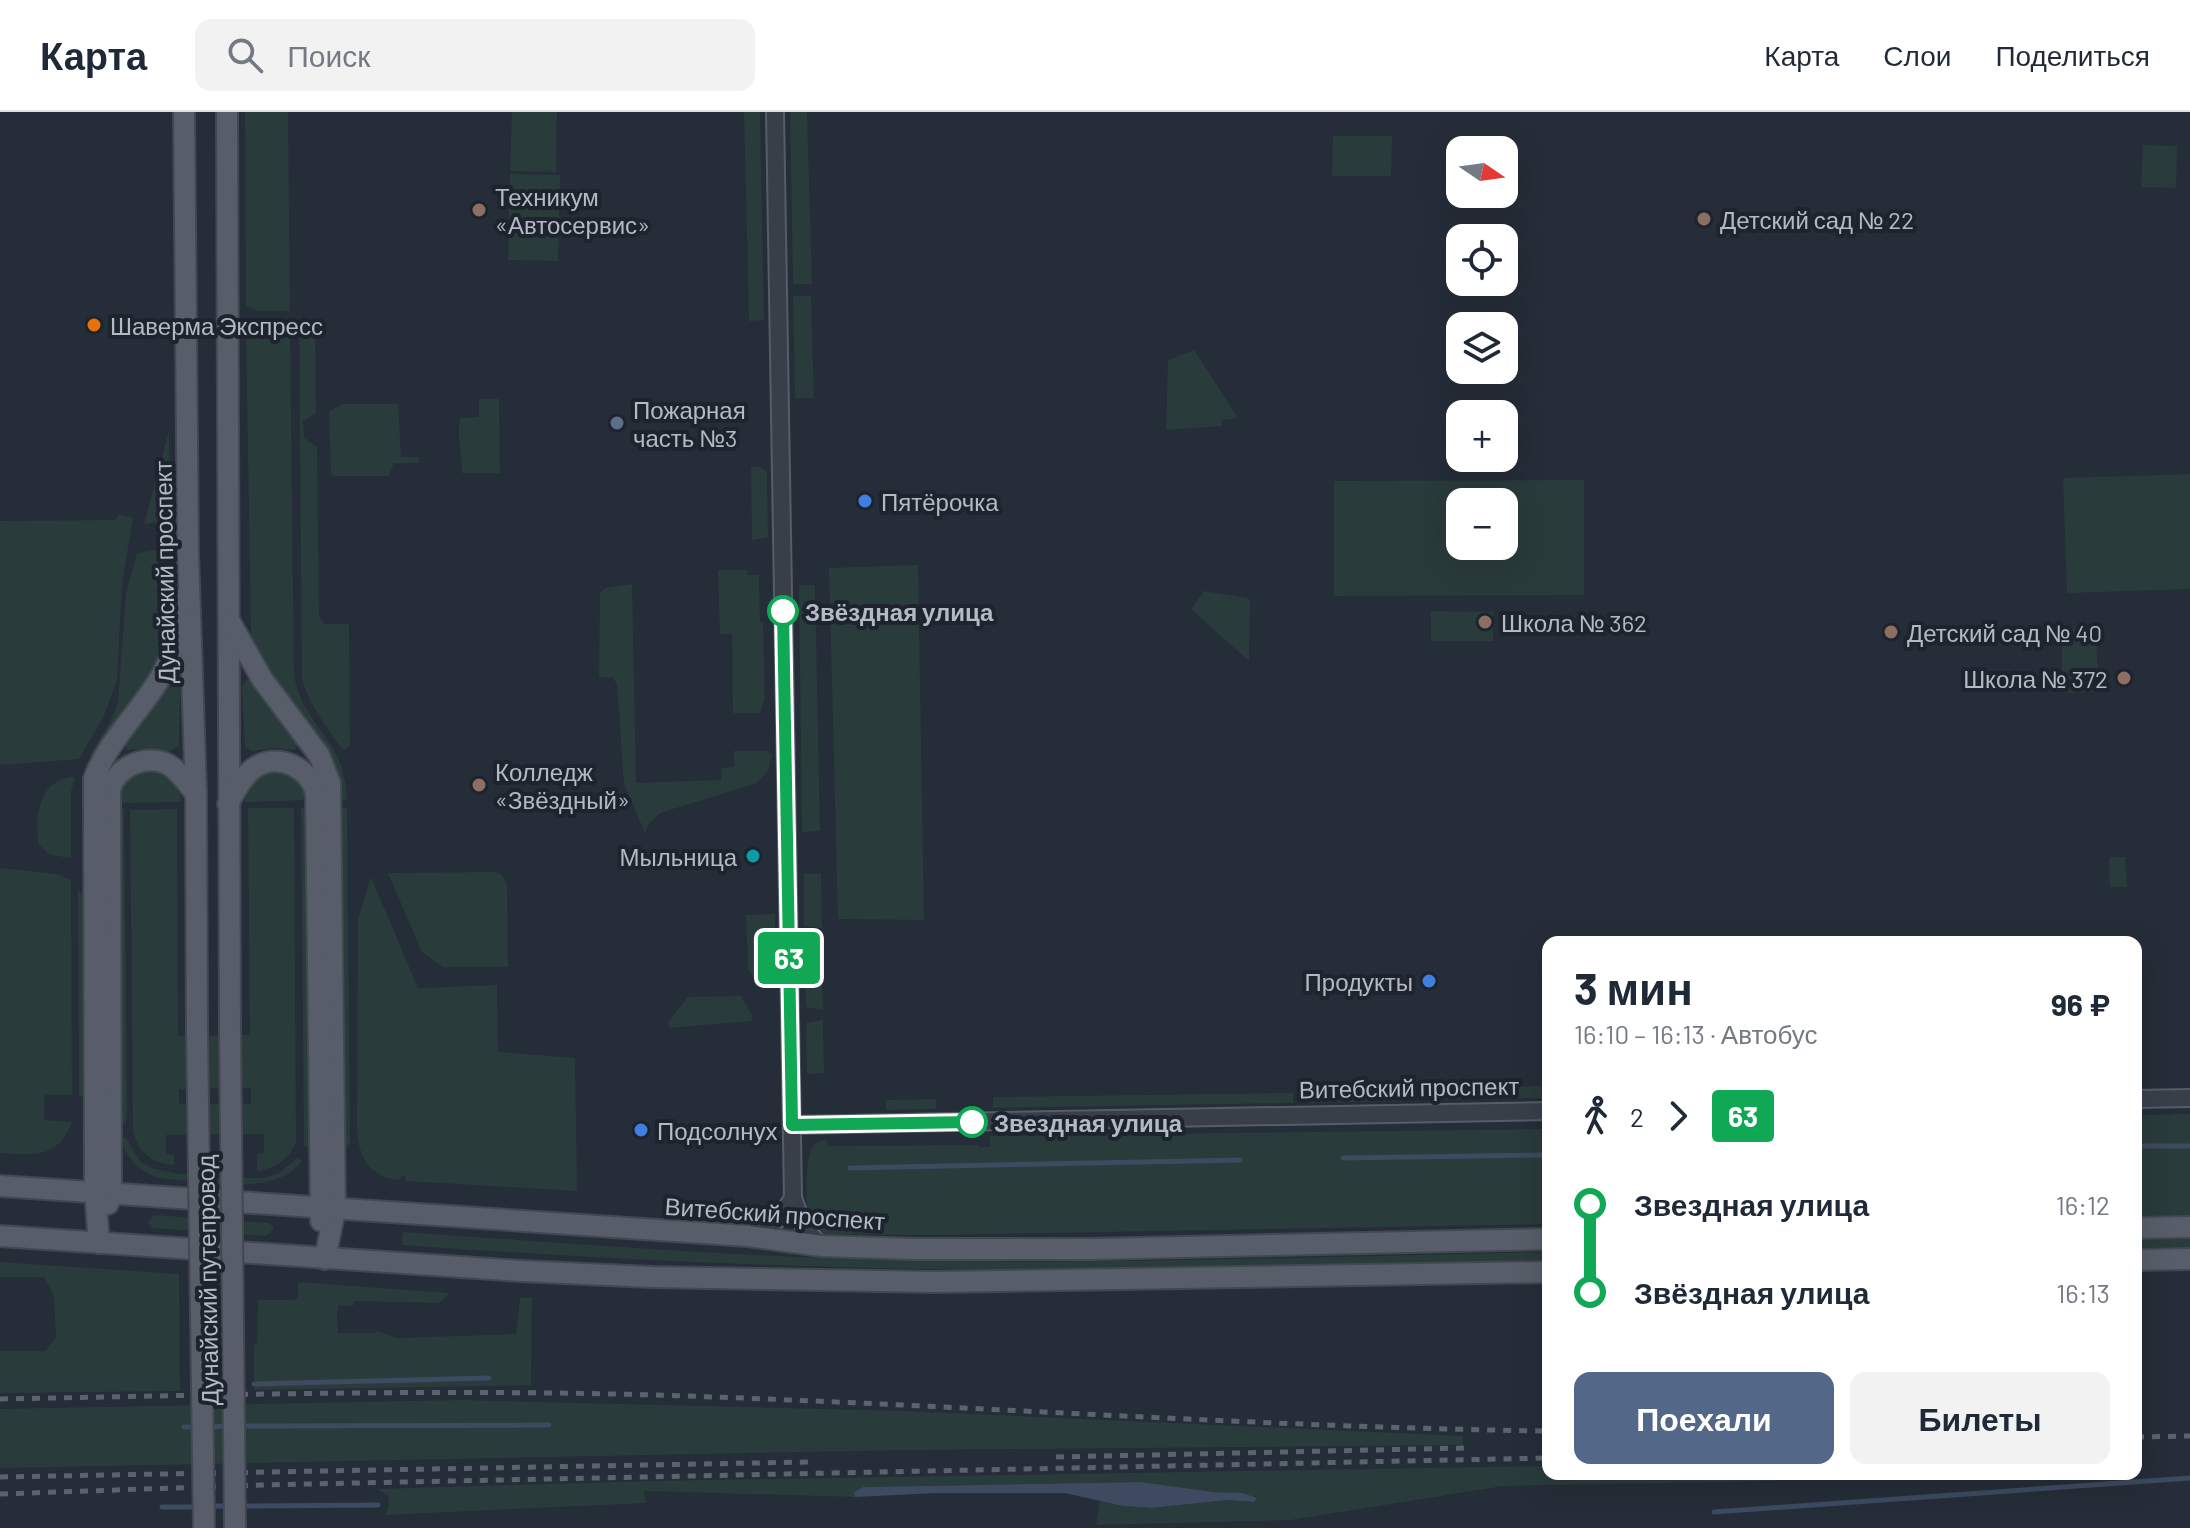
<!DOCTYPE html>
<html lang="ru">
<meta charset="utf-8">
<style>
:root{--surface:#fff;--page:#f2f2f3;--text:#1f2937;--muted:#747a83;--line:#e0e1e3;--accent:#536788}
body{margin:0;font-family:Barlow,sans-serif;background:var(--page);color:var(--text);height:100vh;display:flex;flex-direction:column;font-size:30px;white-space:nowrap}
*{box-sizing:border-box;margin:0}
p{font-size:26px;color:var(--muted)}
.icon{flex:none;width:44px;height:44px;fill:none;stroke:currentColor;stroke-width:2;stroke-linecap:round;stroke-linejoin:round}
.map{position:relative;flex:1;overflow:hidden}
.side{position:absolute;left:1542px;top:824px;width:600px;height:544px;display:flex;flex-direction:column;background:var(--surface);border-radius:16px;box-shadow:0 8px 32px #0002}
.side>*{flex:none}
.badge{padding:0 16px;border-radius:6px;font-size:28px;line-height:52px}
.needle{width:52px;rotate:103deg}
.tools{position:absolute;left:1446px;top:24px;display:grid;gap:16px}
.tools a{display:grid;place-items:center;width:72px;height:72px;border-radius:16px;background:var(--surface);box-shadow:0 8px 32px #0002;font-size:40px}
.map>.badge{position:absolute;translate:-50% -50%;box-shadow:0 0 0 4px #fff}
.legs{display:flex;align-items:center;gap:12px;height:88px;padding:0 32px;font-size:26px}
.legs p{margin-inline-start:auto}
.overview{display:flex;align-items:center;justify-content:space-between;height:136px;padding:0 32px}
h1{font-size:44px;font-weight:700;line-height:60px}
.primary-button{display:flex;gap:16px;margin-top:auto;padding:16px 32px}
.primary-button a{flex:1;height:92px;border-radius:16px;background:var(--accent);color:#fff;font-size:32px;font-weight:700;line-height:92px;text-align:center}
.primary-button a+a{background:var(--page);color:var(--text)}
ul{padding:0 32px;list-style:none}
li{display:flex;align-items:center;gap:28px;height:88px;font-size:30px}
li i{display:grid;place-items:center;width:12px;height:100%;margin:0 10px;background:currentColor}
li i::after{content:'';width:20px;height:20px;margin:-10px;border:6px solid;border-radius:50%;background:var(--surface)}
li p{margin-inline-start:auto}
li:first-child i{background:linear-gradient(#0000 50%,currentColor 0)}
li:last-child i{background:linear-gradient(currentColor 50%,#0000 0)}
header{display:flex;align-items:center;gap:48px;box-sizing:border-box;height:112px;padding:0 40px;background:var(--surface);border-bottom:2px solid var(--line)}
header strong{font-size:38px}
nav{display:flex;gap:44px;margin-inline-start:auto;font-size:28px}
.search{width:560px;height:72px;background:var(--page);display:flex;align-items:center;gap:20px;box-sizing:border-box;padding:0 28px;border-radius:16px;color:var(--muted);font-size:30px}
.map>svg:first-child{display:block}
.green{fill:#2a3b3b;fill-rule:evenodd}
.water{fill:#3d4a5f}
.lines{fill:none;stroke-linecap:round;stroke-linejoin:round}
.stream{stroke:#3d4a5f;stroke-width:5}
.minor-casing{stroke:#575d67;stroke-width:20}
.major-casing{stroke:#424852;stroke-width:24}
.minor{stroke:#383f49;stroke-width:16}
.major{stroke:#575e69;stroke-width:20}
.rail{stroke:#5b636f;stroke-width:5;stroke-dasharray:8 8;stroke-linecap:butt}
.major-bridge-casing{stroke:#424852;stroke-width:24;stroke-linecap:butt}
.major-bridge{stroke:#575e69;stroke-width:20}
.line-1-casing{stroke:#fff;stroke-width:18}
.line-1{stroke:#10a855;stroke-width:12}
.education-dot{fill:#8d6e63;stroke:#1e242e;stroke-width:3}
.food-dot{fill:#e8710a;stroke:#1e242e;stroke-width:3}
.service-dot{fill:#5c6f8a;stroke:#1e242e;stroke-width:3}
.shop-dot{fill:#3f7fe0;stroke:#1e242e;stroke-width:3}
.stop-1-dot{fill:#fff;stroke:#10a855;stroke-width:4}
.culture-dot{fill:#0f9aa8;stroke:#1e242e;stroke-width:3}
.labels{text-anchor:middle;dominant-baseline:central;stroke-width:8;stroke-linejoin:round;paint-order:stroke}
.poi-label{font-size:24px;fill:#b4bac5;stroke:#1e242e;text-anchor:start}
.street-label{font-size:24px;fill:#b4bac5;stroke:#1e242e}
.stop-label{font-size:24px;font-weight:bold;fill:#b4bac5;stroke:#1e242e;text-anchor:start}
</style>
<header>
<strong>Карта</strong>
<div class="search"><svg class="icon" aria-label="search" viewBox="0 0 24 24"><circle cx="10" cy="10" r="6"/><path d="M15 15l6 6"/></svg>Поиск</div>
<nav><a>Карта</a><a>Слои</a><a>Поделиться</a></nav>
</header>
<div class="map">
<svg width="2190" height="1416" viewBox="0 0 2190 1416">
<rect width="100%" height="100%" fill="#252d38"/>
<g class="green">
<path d="M245 0H288L290 199H258L246 194Z"/>
<path d="M512 0H557L556 60 510 59Z"/>
<path d="M744 0H760L764 208 749 209Z"/>
<path d="M790 0H807L812 172H793Z"/>
<path d="M1333 24H1392L1391 64H1332Z"/>
<path d="M2143 33 2177 34 2176 76 2141 75Z"/>
<path d="M510 62 560 63 558 149 508 148Z"/>
<path d="M793 184H811L814 286H795Z"/>
<path d="M258 212H290L294 563C300 600 323 615 338 646 344 659 346 674 347 688L340 689 338 667 332 647 262 552 251 524 246 217Z"/>
<path d="M299 215 315 219 316 301 303 309 304 326 317 335 319 503 324 512H349L350 633 346 637H342C326 614 310 594 302 568Z"/>
<path d="M1194 238 1238 306 1222 308V314L1166 318 1168 248Z"/>
<path d="M479 287H499L500 361H462C463 342 456 326 460 306L479 305Z"/>
<path d="M342 292H398L401 345H419L418 351H394L388 364H333L331 361 329 300Z"/>
<path d="M169 319 170 409 144 412Z"/>
<path d="M751 355H760L767 360 768 425 752 428Z"/>
<path d="M2190 362V477L2067 481 2063 366Z"/>
<path d="M1584 368V483L1334 484V369ZM1504 390V434H1460V390Z"/>
<path d="M119 403 133 405 122 472 117 568 104 604 79 647 0 653V409L115 408Z"/>
<path d="M170 436 171 516 158 554 95 642 89 645 111 608 118 590 126 482 137 441Z"/>
<path d="M918 453 924 808 838 807 829 456Z"/>
<path d="M718 458H747V463H759L760 511H763L765 585 760 601H733L732 522H720Z"/>
<path d="M632 472 636 671 721 668 722 656 734 655V639H768L772 643 768 659 757 671 660 701 648 713 645 721 624 672 617 572 613 566 599 565 600 481 605 476Z"/>
<path d="M799 473H815L820 719 802 720Z"/>
<path d="M1204 479 1247 486 1250 488 1249 549 1191 497Z"/>
<path d="M1431 499 1493 500V529H1431Z"/>
<path d="M2096 516 2098 580 2063 581 2061 517Z"/>
<path d="M171 568 177 570 180 575 179 634 169 640 149 637 127 638 125 630Z"/>
<path d="M247 568 253 569 299 630 295 638 275 636 252 639 245 635 242 574Z"/>
<path d="M271 657C295 661 300 664 308 688L244 690 252 668Z"/>
<path d="M149 658C167 661 179 671 181 690L116 691C120 672 130 661 149 658Z"/>
<path d="M75 665 71 680V746L50 743 39 733C34 704 39 666 75 665Z"/>
<path d="M248 696H294L296 1030C288 1049 276 1056 257 1059V1042L264 1041V1022L166 1023V1042L174 1043V1053C152 1051 138 1041 133 1019L130 698 177 697 178 924 250 923ZM251 976V992H179V977Z"/>
<path d="M301 696H308L311 1028 309 1037 304 1033Z"/>
<path d="M340 696H347L350 1031 347 1034H344Z"/>
<path d="M116 697H124L127 1000 126 1010 123 1012H119Z"/>
<path d="M2109 745H2125L2127 775H2110Z"/>
<path d="M0 756 57 762 71 768 72 983H45L44 1008 72 1010C58 1047 34 1043 0 1041Z"/>
<path d="M495 760 502 763 507 771 508 855H443L422 840 388 761Z"/>
<path d="M804 761 821 762 822 816 804 814Z"/>
<path d="M371 765 418 876 497 873 498 940 575 946 577 1079 406 1069V1065L402 1064 400 1068C370 1066 358 1045 357 1017L358 807Z"/>
<path d="M78 776 85 790 86 984 79 985Z"/>
<path d="M775 802V844L766 862 752 863 748 857 746 803Z"/>
<path d="M809 824H821L823 898 806 895 804 826Z"/>
<path d="M741 884 753 905 751 909 669 916 668 910 688 885Z"/>
<path d="M823 908 824 961 807 962 806 911Z"/>
<path d="M1548 974V986L1418 988 1419 976Z"/>
<path d="M1405 977 1404 989 1308 991V981Z"/>
<path d="M1293 981V991L993 996V985Z"/>
<path d="M936 987V997L886 998V988Z"/>
<path d="M2190 1002V1103L2136 1105V1003Z"/>
<path d="M1548 1017V1112L930 1123 828 1122C821 1120 815 1118 812 1112 804 1101 804 1041 815 1032 818 1029 823 1028 827 1028L828 1034 978 1033 979 1035H990V1024Z"/>
<path d="M120 1026H126C132 1035 135 1045 144 1052 162 1065 241 1066 265 1066L279 1061 297 1046 302 1049C274 1086 206 1069 165 1067 141 1062 128 1049 120 1026Z"/>
<path d="M154 1103 268 1111 273 1114V1118L266 1124 153 1116 148 1110Z"/>
<path d="M403 1120C567 1131 732 1145 897 1148 1114 1153 1331 1144 1548 1140V1148C1361 1152 1173 1159 985 1158 791 1156 598 1147 402 1133Z"/>
<path d="M2190 1127V1135L2136 1136V1128Z"/>
<path d="M0 1150 179 1162 180 1279 0 1281V1239H45L56 1226 54 1184 44 1165H0Z"/>
<path d="M298 1170 450 1181 439 1191 354 1189 353 1194 339 1193 337 1201 338 1221H376L377 1219 397 1226 516 1222 520 1186 532 1185 531 1273 254 1278V1233L257 1232 258 1188H295L298 1184Z"/>
<path d="M462 1288 905 1299 1463 1324V1333L903 1338 0 1356V1297Z"/>
<path d="M1548 1354V1362H1773L1776 1369 1503 1374 1291 1408 1096 1413 1100 1389 1123 1394 1151 1396 1228 1388 1253 1390 1257 1386 1243 1381 1214 1380 1141 1370 863 1375 854 1380 855 1385 644 1379 646 1391 384 1403 388 1397 389 1384 377 1377 651 1369Z"/>
</g>
<path class="water" d="M1141 1370 1214 1380 1243 1381 1257 1386 1254 1390 1228 1388 1151 1396 1123 1394 1065 1381H936L855 1385 854 1380 863 1375Z"/>
<g class="lines">
<g class="stream">
<path d="M2136 1034H2190"/>
<path d="M1343 1046 1548 1043"/>
<path d="M850 1056 1240 1048"/>
<path d="M254 1272 489 1266"/>
<path d="M238 1314 549 1313"/>
<path d="M184 1315H196"/>
<path d="M206 1315 228 1314"/>
<path d="M207 1394H229"/>
<path d="M239 1394 378 1393"/>
<path d="M162 1395H197"/>
<path d="M1714 1400 2190 1366"/>
</g>
<g class="minor-casing">
<g id="minor">
<path d="M775 0 793 1086 805 1118 822 1134"/>
<path d="M2136 987 2190 986"/>
<path d="M792 1013 1548 999"/>
<path d="M748 1124 780 1106 793 1086"/>
</g>
</g>
<g class="major-casing">
<g id="major">
<path d="M184 0 188 441 196 682 197 919"/>
<path d="M227 0 230 919"/>
<path d="M230 510 262 567 319 643 330 671 335 1097 325 1147"/>
<path d="M228 692C235 679 242 665 254 656 278 640 309 655 316 681L321 1109"/>
<path d="M0 1074 748 1124 822 1134 914 1137H1093L1548 1127"/>
<path d="M108 1092 111 1080 110 677C117 654 147 641 169 653 180 660 188 672 196 682"/>
<path d="M2136 1116 2190 1115"/>
<path d="M0 1124 521 1159 651 1165 935 1170 1548 1160"/>
<path d="M99 1131 95 1079 94 667C111 618 164 581 174 531 177 517 177 502 177 487"/>
<path d="M2136 1148 2190 1147"/>
</g>
</g>
<use href="#minor" class="minor"/>
<use href="#major" class="major"/>
<g class="rail">
<path d="M0 1287C218 1283 436 1277 654 1283 952 1292 1250 1315 1548 1319"/>
<path d="M2136 1325 2190 1324"/>
<path d="M1056 1345 1464 1336"/>
<path d="M0 1365 808 1350"/>
<path d="M0 1382 261 1373 1548 1346"/>
</g>
<g class="major-bridge-casing">
<g id="major-bridge">
<path d="M197 919 204 1416"/>
<path d="M230 919 235 1416"/>
</g>
</g>
<use href="#major-bridge" class="major-bridge"/>
</g>
<g class="lines">
<g class="line-1-casing">
<path id="line-1" d="M783 499 792 1013 972 1010"/>
</g>
<use href="#line-1" class="line-1"/>
</g>
<g class="education-dot">
<circle cx="479" cy="98" r="8"/>
<circle cx="1704" cy="107" r="8"/>
<circle cx="1485" cy="510" r="8"/>
<circle cx="1891" cy="520" r="8"/>
<circle cx="2124" cy="566" r="8"/>
<circle cx="479" cy="673" r="8"/>
</g>
<circle class="food-dot" cx="94" cy="213" r="8"/>
<circle class="service-dot" cx="617" cy="311" r="8"/>
<g class="shop-dot">
<circle cx="865" cy="389" r="8"/>
<circle cx="1429" cy="869" r="8"/>
<circle cx="641" cy="1018" r="8"/>
</g>
<g class="stop-1-dot">
<circle cx="783" cy="499" r="14"/>
<circle cx="972" cy="1010" r="14"/>
</g>
<circle class="culture-dot" cx="753" cy="744" r="8"/>
<g class="labels">
<g class="poi-label">
<text x="495" y="84">Техникум<tspan x="495" dy="28">«Автосервис»</tspan></text>
<text x="1720" y="107">Детский сад № 22</text>
<text x="110" y="213">Шаверма Экспресс</text>
<text x="633" y="297">Пожарная<tspan x="633" dy="28">часть №3</tspan></text>
<text x="881" y="389">Пятёрочка</text>
<text x="1501" y="510">Школа № 362</text>
<text x="1907" y="520">Детский сад № 40</text>
<text x="2108" y="566" text-anchor="end">Школа № 372</text>
<text x="495" y="659">Колледж<tspan x="495" dy="28">«Звёздный»</tspan></text>
<text x="737" y="744" text-anchor="end">Мыльница</text>
<text x="1413" y="869" text-anchor="end">Продукты</text>
<text x="657" y="1018">Подсолнух</text>
</g>
<g class="street-label">
<text transform="translate(164 460) rotate(-91)">Дунайский проспект</text>
<text transform="translate(1409 975) rotate(-1)">Витебский проспект</text>
<text transform="translate(775 1101) rotate(4)">Витебский проспект</text>
<text transform="translate(207 1168) rotate(-91)">Дунайский путепровод</text>
</g>
<g class="stop-label">
<text x="805" y="499">Звёздная улица</text>
<text x="994" y="1010">Звездная улица</text>
</g>
</g>
</svg>
<div class="tools">
<a><svg class="needle" viewBox="-14 -14 28 28"><path d="M0-13l5 13h-10z" fill="#e53935"/><path d="M0 13l5-13h-10z" fill="#747a83"/></svg></a>
<a><svg class="icon" aria-label="locate" viewBox="0 0 24 24"><circle cx="12" cy="12" r="6"/><path d="M12 2v4M12 18v4M2 12h4M18 12h4"/></svg></a>
<a><svg class="icon" aria-label="layers" viewBox="0 0 24 24"><path d="M12 4l9 5-9 5-9-5zM3 14l9 5 9-5"/></svg></a>
<a>+</a>
<a>−</a>
</div>
<b class="badge" style="left:789px;top:846px;background:#10a855;color:#fff">63</b>
<section class="side">
<div class="overview"><div><h1>3 мин</h1><p>16:10 – 16:13 · Автобус</p></div><b>96 ₽</b></div>
<div class="legs"><svg class="icon" aria-label="walk" viewBox="0 0 24 24"><circle cx="13" cy="4" r="2"/><path d="M13 8l-2 6 4 7M11 14l-3 7M7 12l3-4h3l4 4"/></svg>2<svg class="icon" aria-label="forward" viewBox="0 0 24 24"><path d="M9 5l7 7-7 7"/></svg><b class="badge" style="background:#10a855;color:#fff">63</b></div>
<ul>
<li><i style="color:#10a855"></i><b>Звездная улица</b><p>16:12</p></li>
<li><i style="color:#10a855"></i><b>Звёздная улица</b><p>16:13</p></li>
</ul>
<div class="primary-button"><a>Поехали</a><a>Билеты</a></div>
</section>
</div>
